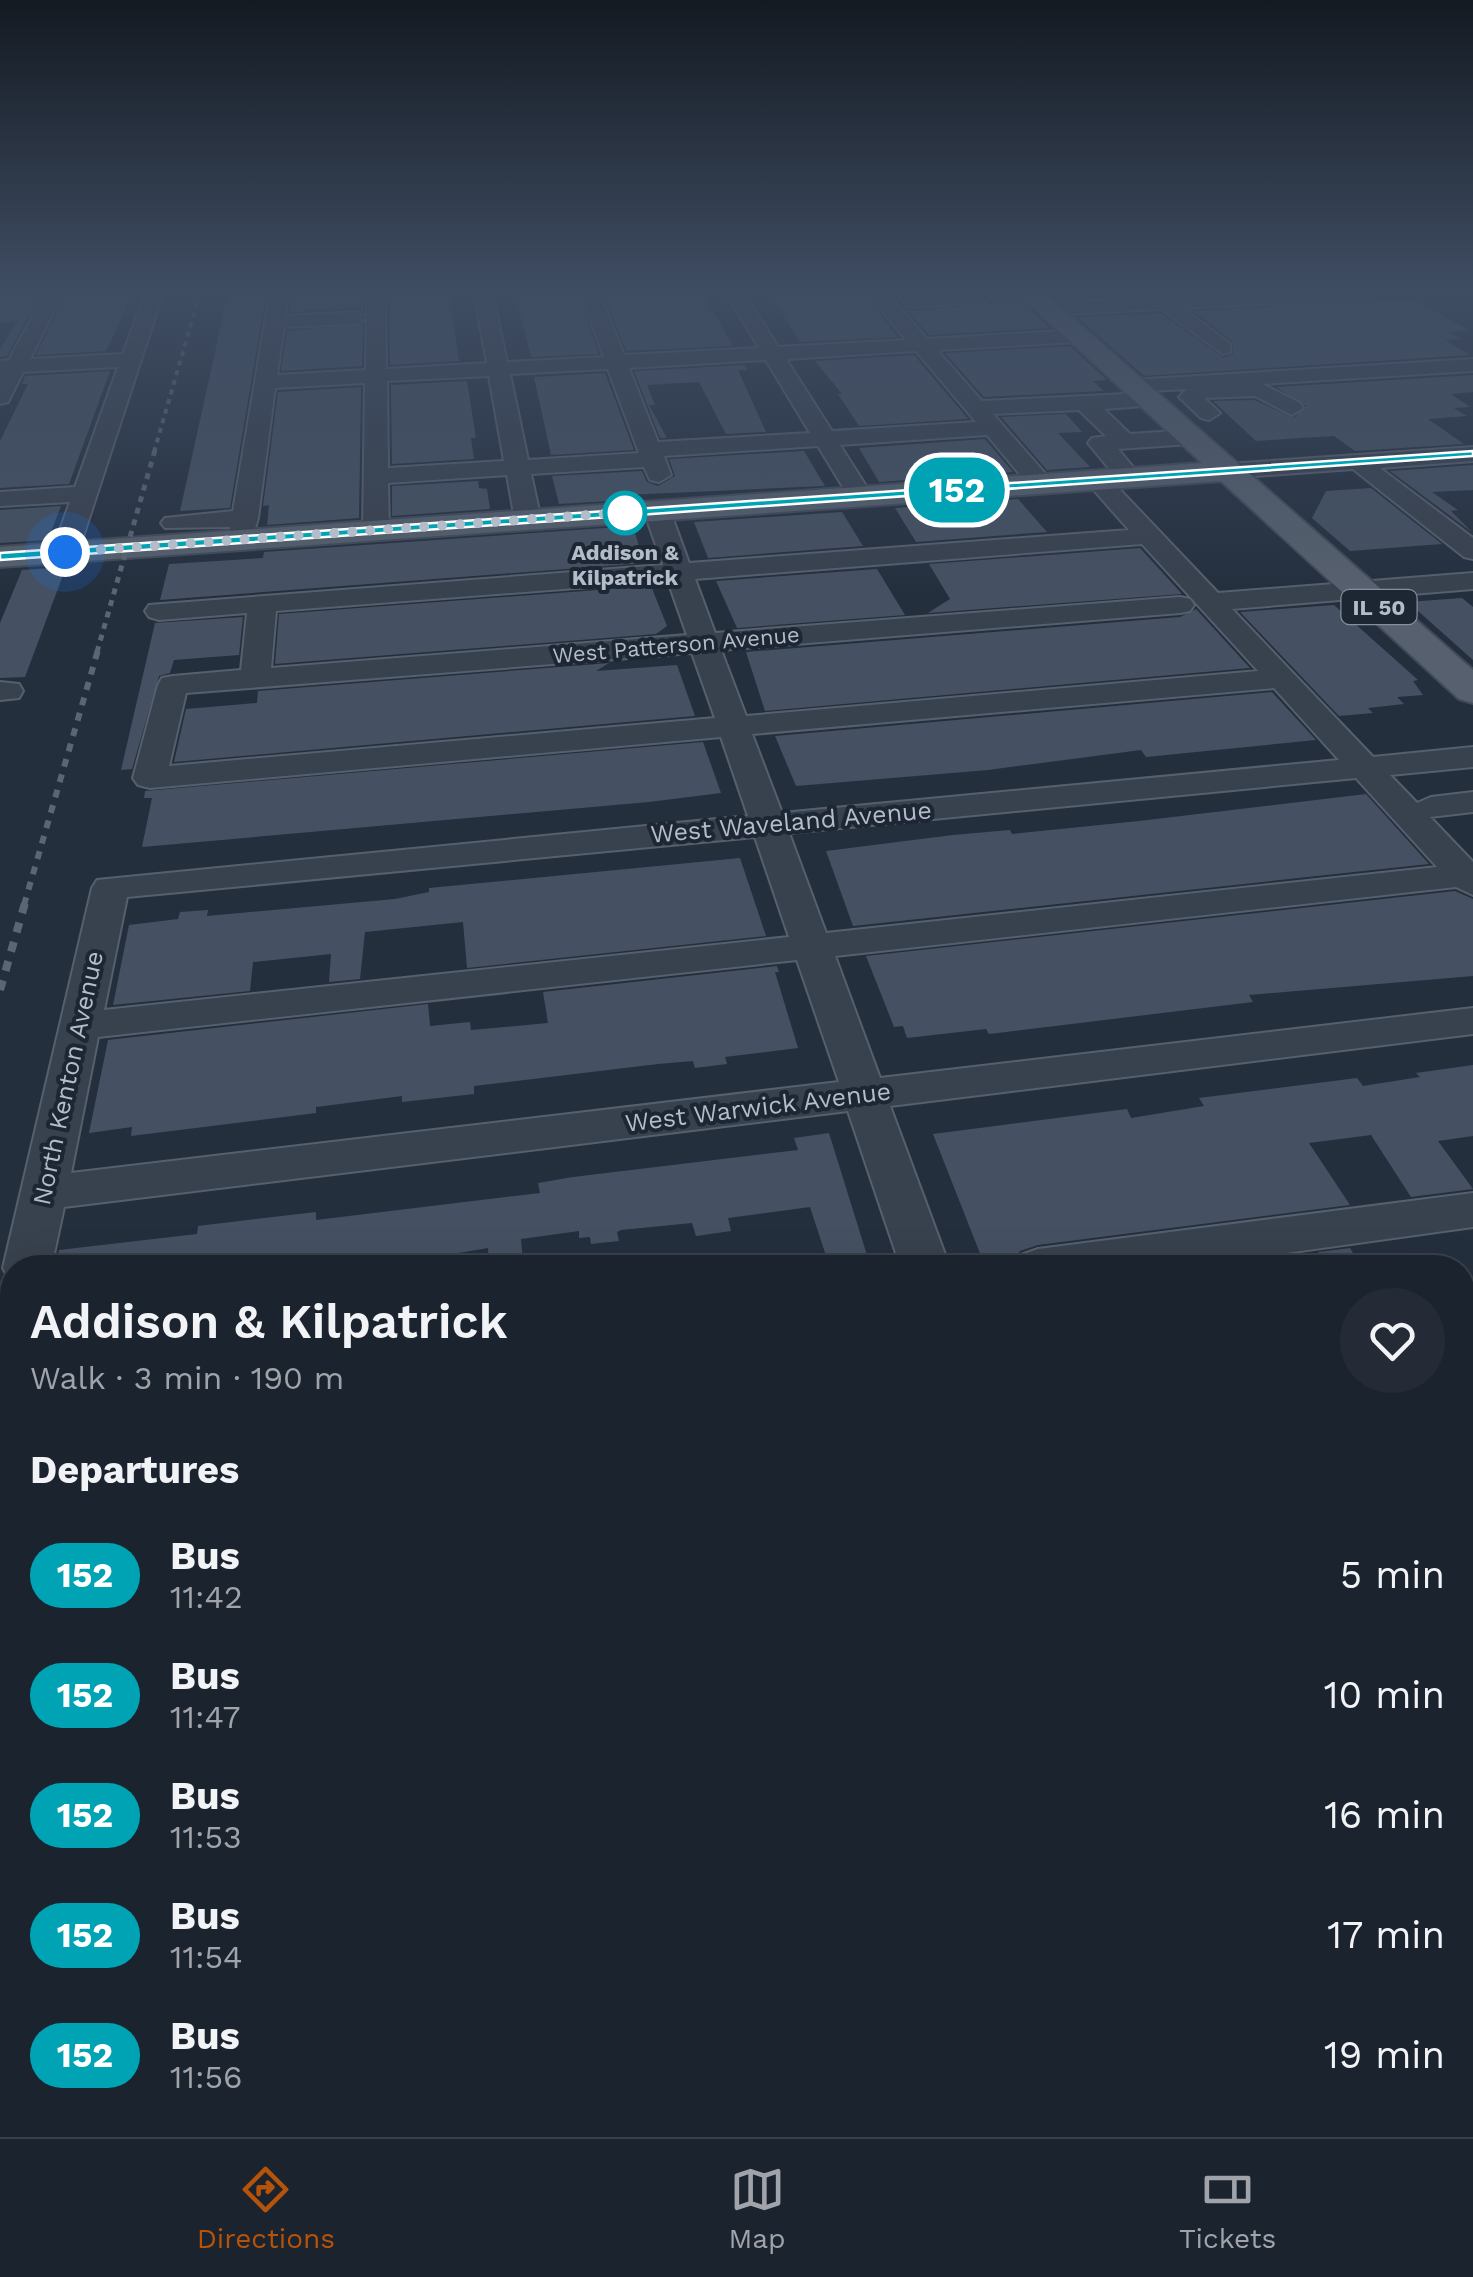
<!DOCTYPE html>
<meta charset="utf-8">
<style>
:root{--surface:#1b232e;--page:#242b36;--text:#f1f3f6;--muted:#a0a4aa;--line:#39404a;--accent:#b45309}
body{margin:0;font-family:"Work Sans",sans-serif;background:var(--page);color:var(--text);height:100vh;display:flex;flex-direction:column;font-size:38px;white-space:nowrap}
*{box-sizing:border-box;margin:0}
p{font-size:32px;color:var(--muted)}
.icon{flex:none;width:55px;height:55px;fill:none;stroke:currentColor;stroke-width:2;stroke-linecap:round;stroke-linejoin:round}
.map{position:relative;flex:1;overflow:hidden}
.sheet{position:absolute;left:0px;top:1255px;width:1475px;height:882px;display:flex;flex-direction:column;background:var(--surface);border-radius:40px 40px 0 0;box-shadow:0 10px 40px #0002,0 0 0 2px var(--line)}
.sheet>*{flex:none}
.badge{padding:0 20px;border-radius:32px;font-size:35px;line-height:65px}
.you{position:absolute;width:50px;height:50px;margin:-25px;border:8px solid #fff;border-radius:50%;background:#1a73e8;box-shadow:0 0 0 15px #1a73e833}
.map>.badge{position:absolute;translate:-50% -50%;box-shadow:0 0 0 5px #fff}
h2{padding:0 30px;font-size:38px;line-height:90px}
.round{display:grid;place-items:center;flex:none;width:105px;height:105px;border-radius:52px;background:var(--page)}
.overview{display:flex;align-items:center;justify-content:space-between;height:170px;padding:0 30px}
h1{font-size:48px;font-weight:600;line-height:75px}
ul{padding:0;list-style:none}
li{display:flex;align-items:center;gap:30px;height:120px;padding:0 30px}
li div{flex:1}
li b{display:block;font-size:38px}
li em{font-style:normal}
li .badge{min-width:110px;font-weight:700;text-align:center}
.tabs{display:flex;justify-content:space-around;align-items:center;height:140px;border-top:2px solid var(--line);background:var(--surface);font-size:28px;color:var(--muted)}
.tabs a{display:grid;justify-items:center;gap:5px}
.tabs .current{color:var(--accent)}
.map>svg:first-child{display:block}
.building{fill:#455162}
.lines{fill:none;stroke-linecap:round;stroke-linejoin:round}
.minor-casing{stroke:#565f6c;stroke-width:4}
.major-casing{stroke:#414a57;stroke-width:4}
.minor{fill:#38414e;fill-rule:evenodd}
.major{fill:#56606e;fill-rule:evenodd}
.rail-far3{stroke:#5a6575;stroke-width:4;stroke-dasharray:5 5;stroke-linecap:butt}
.rail-far2{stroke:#5a6575;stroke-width:5;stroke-dasharray:6 6;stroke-linecap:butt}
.rail-far1{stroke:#5a6575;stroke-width:6;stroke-dasharray:8 8;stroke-linecap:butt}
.rail{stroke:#5a6575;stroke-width:8;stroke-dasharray:10 10;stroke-linecap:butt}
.line{fill:#00a3b4;stroke:#fff;stroke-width:2.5}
.walk{stroke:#b4bcc9;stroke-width:10;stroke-dasharray:0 18}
.stop-dot{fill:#fff;stroke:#00a3b4;stroke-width:5}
.labels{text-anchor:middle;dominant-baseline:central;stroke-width:8;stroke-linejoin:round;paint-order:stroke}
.far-stop-label{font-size:22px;font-weight:bold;fill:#b4bcc9;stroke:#1d2633}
.shield{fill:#1d2633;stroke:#878f9c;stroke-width:2.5}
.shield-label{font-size:22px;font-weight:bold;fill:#b4bcc9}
.far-street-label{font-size:22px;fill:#b4bcc9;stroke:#1d2633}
.street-label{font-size:25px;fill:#b4bcc9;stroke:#1d2633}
</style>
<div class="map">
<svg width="1473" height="2137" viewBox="0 0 1473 2137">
<rect width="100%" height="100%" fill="#242f3e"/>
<g class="building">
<path d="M0 293H41L7 356 0 357V349L17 322 0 323Z"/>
<path d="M67 293H133L106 351 36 355Z"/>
<path d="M228 293H266L230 508 180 511Z"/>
<path d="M292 293H363V312L356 308 289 312Z"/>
<path d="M389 293H449L459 361 390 365Z"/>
<path d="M510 293H578L599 354 531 357 522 320Z"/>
<path d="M603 293H702L733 346 626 351Z"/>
<path d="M770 293H864L898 337 800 342Z"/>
<path d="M1412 299 1469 330 1450 332 1461 339 1445 340 1470 355 1144 376 1077 317 1160 313 1224 358 1233 354 1232 341 1194 311Z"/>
<path d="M1021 301 1050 328 929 335 905 308 914 311Z"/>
<path d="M363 324 362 366 281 371 287 331Z"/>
<path d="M1070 346 1107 380 1093 381 1104 391 984 397 945 353Z"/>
<path d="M914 355 968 419 859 426 838 394H842L815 361Z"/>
<path d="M745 365 747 370H738L766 432 726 434 699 382 647 385 655 405H649L667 438H660L634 371Z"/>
<path d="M110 371 69 484 0 488V441L28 384H22L25 376Z"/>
<path d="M605 373 634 450 551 455 534 377Z"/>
<path d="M1473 375V392L1451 394 1470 407 1454 408 1467 416 1428 419 1464 444 1355 451 1334 436 1256 441 1213 401 1254 400 1294 418 1306 406 1276 387Z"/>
<path d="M467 381 476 438H471L474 459 392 464 391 385Z"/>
<path d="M361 387 359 518 267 525 269 505 263 506 278 392Z"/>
<path d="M1066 414 1082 432 1058 433 1090 467 1047 470 1001 417Z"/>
<path d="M985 439 1013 472 879 482 859 448Z"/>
<path d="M804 451 825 486 625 495 626 500 559 504 552 476 642 471 647 482 658 486 675 476 669 459Z"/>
<path d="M1473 465V490L1432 492 1458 510 1451 511 1473 533 1390 471Z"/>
<path d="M478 481 479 488 487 489 490 509 392 516V486Z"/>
<path d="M1371 488 1442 544 1350 551 1312 518 1326 491Z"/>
<path d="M1018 499 1047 532 916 542 895 508Z"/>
<path d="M61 506 48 540 0 543V510Z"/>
<path d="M842 512 863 546 708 558 694 522Z"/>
<path d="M633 526 644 563 160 600 169 564 263 558 264 552Z"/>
<path d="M1140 548 1182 594 928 613 950 599 929 564Z"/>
<path d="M66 567 25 677 0 678V623L22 570Z"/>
<path d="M877 569 905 615 737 628 716 581Z"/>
<path d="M651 586 667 626 656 634 275 664 279 614Z"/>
<path d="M1462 598 1473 607V660L1408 602Z"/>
<path d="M1334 605 1418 680 1413 681 1423 695 1397 697 1404 704 1368 708 1373 713 1339 716 1240 612Z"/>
<path d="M1196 609 1250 668 765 711 746 652 1180 617Z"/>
<path d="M243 617 239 655 174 660 170 673 159 676 132 769 121 770 155 623Z"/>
<path d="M609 663 596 671 677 665 695 716 174 762 186 709 257 703 258 691Z"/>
<path d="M1272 692 1316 740 1146 757 1141 750 988 770 796 786 775 736Z"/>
<path d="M703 742 721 793 649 802 142 847 152 798H144L145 791Z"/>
<path d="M1366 794 1429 864 853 926 826 851 953 835 1010 830 1012 834 1139 821Z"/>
<path d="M740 858 766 936 467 968 463 922 365 932 360 979 329 982 331 954 253 962 250 991 113 1005 129 925 178 919 180 912 208 910 207 916 395 899 429 892V888Z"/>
<path d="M1455 891 1473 899V976L1249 995 1253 1002 989 1034 986 1029 907 1038 903 1026 894 1027 866 956Z"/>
<path d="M777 966 779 972H775L798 1048 725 1057 727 1064 695 1068 693 1061 658 1064 474 1086V1094L402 1102V1096L316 1107V1113L131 1136 132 1127 89 1133 108 1040 428 1004 430 1026 470 1022 471 1030 548 1023 543 992Z"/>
<path d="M1473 1065V1136L1438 1141 1473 1189 1411 1197 1371 1135 1309 1143 1350 1205 1038 1245 1020 1251 1016 1257 983 1261 933 1134 1127 1109 1131 1118 1204 1106 1199 1098 1357 1078 1363 1086 1420 1077 1416 1073Z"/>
<path d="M829 1133 871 1268H830L810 1207 728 1218 731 1231 696 1236 692 1223 621 1230 617 1232 619 1241 591 1244 590 1237 579 1238V1231L521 1239 523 1262 489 1267 488 1248 429 1258V1268H55L59 1250 197 1234 198 1226 273 1217 316 1212V1220L540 1193 538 1183 573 1177 798 1150 794 1138Z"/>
<path d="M1350 1248 1359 1263 1326 1267 1318 1252Z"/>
</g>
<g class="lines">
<g class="minor-casing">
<g id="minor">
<path d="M45 293H63L30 359 123 354 145 293H163L78 552 65 560 52 552 70 502 0 506V492L75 487 118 367 23 372 8 402 0 404V361L9 360Z"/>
<path d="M270 293H288L285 316 356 312 366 318 356 324 284 327 277 375 366 370 367 293H385L386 369 487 363 474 293H492L507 362 604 357 581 293H599L624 355 759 348 726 293H744L778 347 906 340 868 293H887L927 339 1078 330 1088 336 1078 342 937 350 982 401 1148 393 1156 395 1159 400 1156 405 1104 409 1130 434 1190 430 1201 437 1190 444 1118 449 1142 478 1130 485 1121 483 1088 443 1092 438 1106 436 1079 410 993 414 1050 479 1053 484 1050 489H1032L987 435 840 445 873 497 861 504 852 502 818 446 664 456 671 475 659 482 650 480 644 467 531 474 541 520 528 528 515 520 507 475 388 483 389 531 376 539 363 531 365 383 275 388 258 518 250 546H232L228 540 230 527 165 528 161 523 165 518 233 511ZM916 351 976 422 832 431 786 359ZM766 360 810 433 658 442 629 368ZM608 369 639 453 528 460 510 374ZM489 376 504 461 388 468 387 381Z"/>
<path d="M898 293H990L992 296 983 302 914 307 907 305Z"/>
<path d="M1251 293H1363L1354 299 1183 308 1230 344V352L1223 354 1161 309 1048 315 1038 309 1048 303Z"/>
<path d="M1473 359V371L1262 384 1300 403 1303 408 1292 415 1255 396 1204 398 1220 413 1209 420 1201 418 1179 397 1187 389 1132 392 1121 386 1132 380Z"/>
<path d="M1473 447V461L1380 468 1473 538V559L1464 557 1353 469 1227 478 1215 471 1227 464Z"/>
<path d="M1097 473 1106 475 1218 593 1473 573V589L1232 609 1373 757 1473 747V767L1390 775 1417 803 1431 797 1473 792V812L1430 817 1473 862V895L1456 887 835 956 880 1078 1473 1008V1034L890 1106 950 1268H901L848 1111 64 1207 51 1268H12L10 1281 3 1268 92 888 97 880 748 816 721 737 150 788 138 785 133 778 158 685 162 678 173 676 241 670 247 613 159 620 149 617 145 611 149 605 663 565 644 511 657 503 670 511 689 563 1129 530 1085 480ZM1142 544 1258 671 746 716 721 650 1180 613 1190 611 1194 605 1190 599 1180 597 715 633 695 579ZM668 581 687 635 271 668 276 611ZM692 653 715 718 169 766 186 693ZM1274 688 1339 760 782 813 752 734ZM1356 778 1437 867 826 933 789 833ZM755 837 789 937 104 1010 127 897ZM797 960 839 1082 71 1173 98 1037Z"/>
<path d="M0 682 19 684 23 691 19 698 0 700Z"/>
<path d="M1473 1193V1227L1178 1268H1014L1021 1255 1038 1249Z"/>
<path d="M12 1316V1411L0 1416V1320Z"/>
<path d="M1473 1438V1486L1462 1487V1440Z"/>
<path d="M12 1667V1727L0 1729V1669Z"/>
<path d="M1473 1773V1839L1462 1841V1775Z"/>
<path d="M12 2065V2125H40L17 2137H0V2068Z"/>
<path d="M765 2125H841L843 2137H767Z"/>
<path d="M1192 2125H1268L1272 2137H1196Z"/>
</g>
</g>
<g class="major-casing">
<path id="major" d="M1018 293H1044L1473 670V703L1459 699 1221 481 0 567V547L1202 463Z"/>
</g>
<use href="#minor" class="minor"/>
<use href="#major" class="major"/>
<path class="rail-far3" d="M154 452 200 293"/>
<path class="rail-far2" d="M97 652 155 450"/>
<path class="rail-far1" d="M24 905 98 650"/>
<path class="rail" d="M0 990 25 903"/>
</g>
<linearGradient id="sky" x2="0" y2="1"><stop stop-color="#141a22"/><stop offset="0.49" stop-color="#3f4d63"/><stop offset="1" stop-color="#3f4d63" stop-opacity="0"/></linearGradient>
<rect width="1473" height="592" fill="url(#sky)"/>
<path class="line" d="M1473 451V456L0 560V553Z"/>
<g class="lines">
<path class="walk" d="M65 552 633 512 625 513"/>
</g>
<circle class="stop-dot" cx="625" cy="513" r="20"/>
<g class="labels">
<g class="far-stop-label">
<text x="625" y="552">Addison &amp;<tspan x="625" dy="25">Kilpatrick</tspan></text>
</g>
<rect class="shield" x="1341.5" y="590" width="75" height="34" rx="8"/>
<g class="shield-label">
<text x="1379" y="607">IL 50</text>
</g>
<g class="far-street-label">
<text transform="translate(676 645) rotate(-5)">West Patterson Avenue</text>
</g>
<g class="street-label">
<text transform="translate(791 822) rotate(-5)">West Waveland Avenue</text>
<text transform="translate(68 1078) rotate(-78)">North Kenton Avenue</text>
<text transform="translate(758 1107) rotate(-7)">West Warwick Avenue</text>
</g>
</g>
</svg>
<div class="you" style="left:65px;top:552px"></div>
<b class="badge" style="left:957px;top:490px;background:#00a3b4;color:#fff">152</b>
<section class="sheet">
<div class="overview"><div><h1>Addison &amp; Kilpatrick</h1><p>Walk · 3 min · 190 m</p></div><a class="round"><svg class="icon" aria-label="heart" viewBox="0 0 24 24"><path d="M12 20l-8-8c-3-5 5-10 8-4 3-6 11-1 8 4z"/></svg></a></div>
<h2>Departures</h2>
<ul>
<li><span class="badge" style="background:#00a3b4;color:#fff">152</span><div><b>Bus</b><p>11:42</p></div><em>5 min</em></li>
<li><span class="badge" style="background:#00a3b4;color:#fff">152</span><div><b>Bus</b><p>11:47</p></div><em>10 min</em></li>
<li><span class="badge" style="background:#00a3b4;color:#fff">152</span><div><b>Bus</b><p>11:53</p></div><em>16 min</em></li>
<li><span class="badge" style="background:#00a3b4;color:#fff">152</span><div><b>Bus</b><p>11:54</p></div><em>17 min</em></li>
<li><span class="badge" style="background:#00a3b4;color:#fff">152</span><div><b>Bus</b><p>11:56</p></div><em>19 min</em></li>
</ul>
</section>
</div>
<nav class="tabs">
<a class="current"><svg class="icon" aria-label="directions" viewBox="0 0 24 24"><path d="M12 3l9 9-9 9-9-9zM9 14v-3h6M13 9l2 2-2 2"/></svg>Directions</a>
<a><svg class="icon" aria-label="map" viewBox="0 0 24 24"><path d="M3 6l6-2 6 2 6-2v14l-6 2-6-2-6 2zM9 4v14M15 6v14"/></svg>Map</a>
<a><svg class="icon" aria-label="tickets" viewBox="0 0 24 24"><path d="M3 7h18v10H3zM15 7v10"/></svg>Tickets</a>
</nav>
